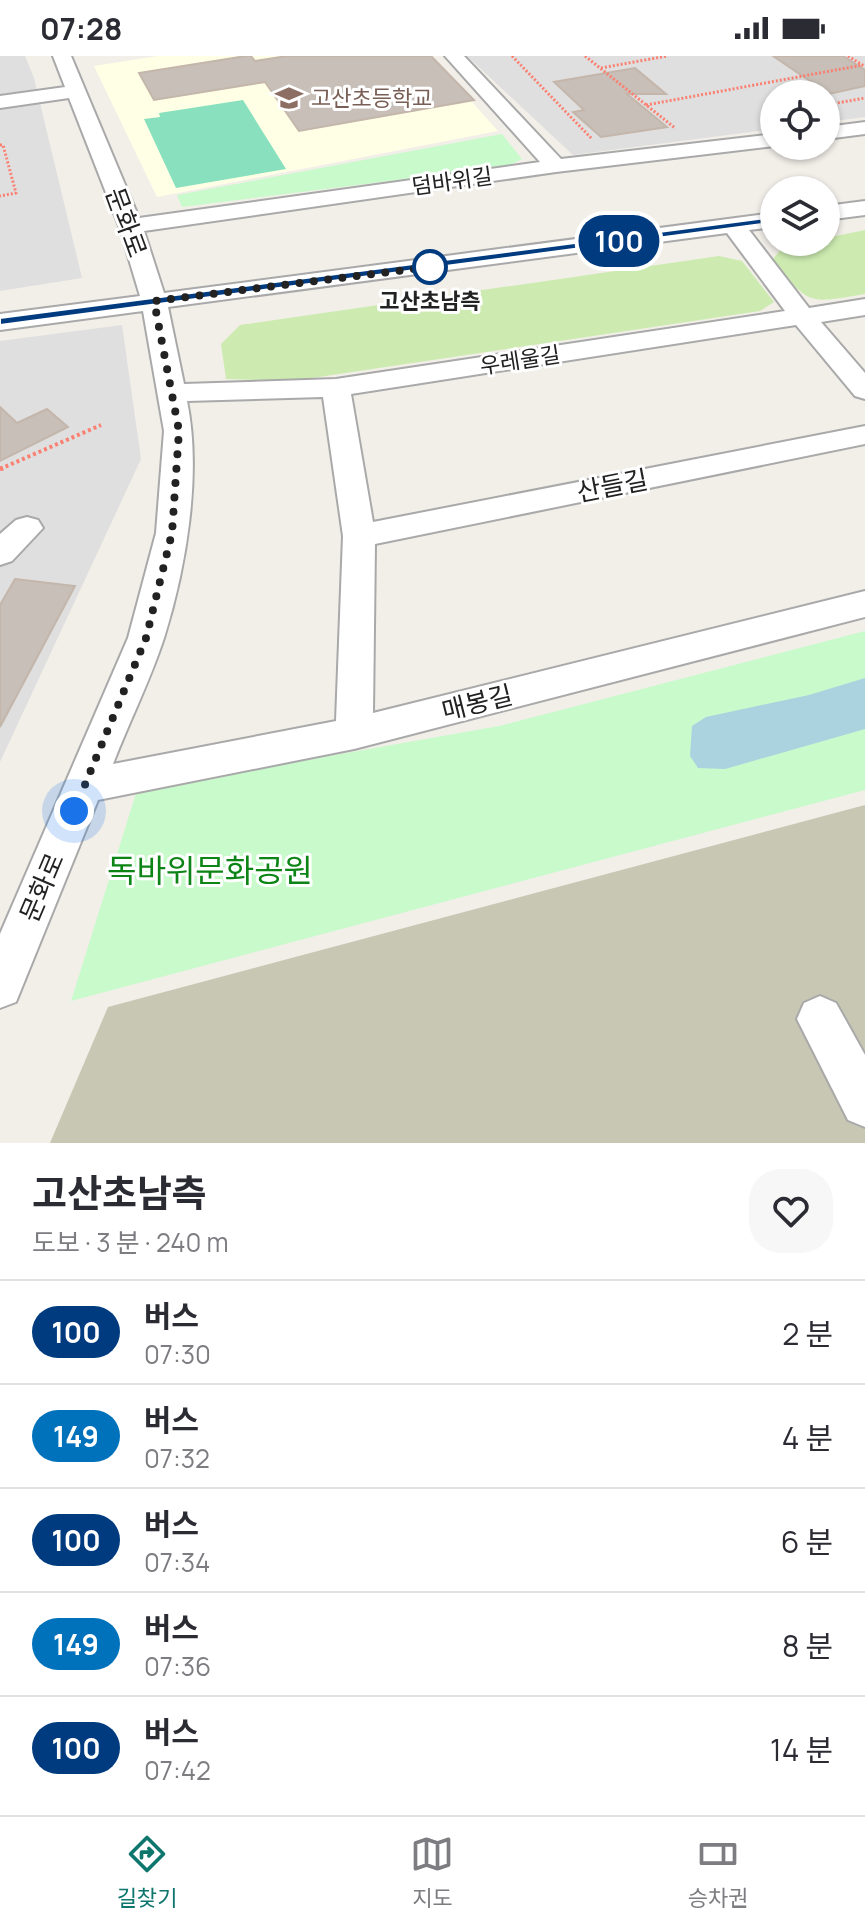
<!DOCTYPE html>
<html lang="ko">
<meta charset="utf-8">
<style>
:root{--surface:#fff;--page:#f7f7f7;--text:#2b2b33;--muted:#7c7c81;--line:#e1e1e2;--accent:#0f766e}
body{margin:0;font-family:Manrope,"Noto Sans KR",sans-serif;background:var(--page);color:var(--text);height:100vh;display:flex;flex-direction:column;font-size:30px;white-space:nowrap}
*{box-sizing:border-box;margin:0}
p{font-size:26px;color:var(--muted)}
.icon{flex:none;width:44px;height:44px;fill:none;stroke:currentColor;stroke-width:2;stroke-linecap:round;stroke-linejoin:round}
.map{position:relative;height:1087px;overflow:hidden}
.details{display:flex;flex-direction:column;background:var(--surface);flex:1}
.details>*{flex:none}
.badge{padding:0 16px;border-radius:26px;font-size:28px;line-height:52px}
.tools{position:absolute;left:760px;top:24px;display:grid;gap:16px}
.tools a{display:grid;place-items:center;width:80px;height:80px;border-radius:50%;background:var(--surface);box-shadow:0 2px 6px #0004;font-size:40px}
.you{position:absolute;width:40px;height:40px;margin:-20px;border:6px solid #fff;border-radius:50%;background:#1a73e8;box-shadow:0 0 0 12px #1a73e833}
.map>.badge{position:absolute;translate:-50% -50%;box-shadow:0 0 0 4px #fff}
.round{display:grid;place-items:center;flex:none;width:84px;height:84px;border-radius:32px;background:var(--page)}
.head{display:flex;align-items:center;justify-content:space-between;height:136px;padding:0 32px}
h1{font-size:38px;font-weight:700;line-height:60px}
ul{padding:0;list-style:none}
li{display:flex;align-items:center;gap:24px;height:104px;padding:0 32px;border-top:2px solid var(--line)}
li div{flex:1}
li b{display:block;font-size:30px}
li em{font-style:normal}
li .badge{min-width:88px;font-weight:700;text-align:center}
.status{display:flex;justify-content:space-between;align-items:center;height:56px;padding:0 40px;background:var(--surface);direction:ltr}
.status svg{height:22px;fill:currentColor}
.dock{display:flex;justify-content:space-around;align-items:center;height:112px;border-top:2px solid var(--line);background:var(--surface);font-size:22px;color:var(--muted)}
.dock a{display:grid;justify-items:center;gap:4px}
.dock .on{color:var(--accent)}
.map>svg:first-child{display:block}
.residential{fill:#e0dfdf}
.education{fill:#ffffe5}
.construction{fill:#c7c7b4}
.grass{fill:#cdebb0}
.park{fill:#c8facc}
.pitch{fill:#88e0be}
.water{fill:#aad3df}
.building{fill:#c7bfb8;stroke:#c4b6ab;stroke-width:2}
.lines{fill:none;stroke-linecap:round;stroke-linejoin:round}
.minor-casing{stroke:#a9a9a9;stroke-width:4}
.path-far2{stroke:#fa8072;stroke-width:3;stroke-dasharray:2 2;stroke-linecap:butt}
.path-far1{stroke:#fa8072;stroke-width:4;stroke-dasharray:3 3;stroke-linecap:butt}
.path{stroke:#fa8072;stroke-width:5;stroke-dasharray:4 4;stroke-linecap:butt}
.minor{fill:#fff;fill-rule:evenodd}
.line{fill:#003b80;stroke:#fff;stroke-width:2}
.walk{stroke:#222;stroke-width:8;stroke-dasharray:0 14.4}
.stop-dot{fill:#fff;stroke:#003b80;stroke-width:4}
.labels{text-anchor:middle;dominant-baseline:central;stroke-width:6;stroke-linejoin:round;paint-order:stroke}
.far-education-label{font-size:22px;fill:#785e54;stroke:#fff;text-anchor:start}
.far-street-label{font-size:22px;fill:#222;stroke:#fff}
.far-stop-label{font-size:22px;font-weight:bold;fill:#222;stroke:#fff}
.street-label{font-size:26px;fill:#222;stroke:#fff}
.near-park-label{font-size:32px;fill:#0c8416;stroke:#fff}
</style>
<div class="status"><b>07:28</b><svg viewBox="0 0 49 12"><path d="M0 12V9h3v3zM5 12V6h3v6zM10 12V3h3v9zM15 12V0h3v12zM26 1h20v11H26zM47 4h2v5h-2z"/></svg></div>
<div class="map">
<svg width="865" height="1087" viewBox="0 0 865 1087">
<rect width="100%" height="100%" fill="#f2efe9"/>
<g class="residential">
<path d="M0 0H25L34 22 82 222 0 235Z"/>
<path d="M467 0H865V61L826 66V38H774V73L573 99Z"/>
<path d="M122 269 141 403 0 706V285Z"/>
</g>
<path class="education" d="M158 0H431L498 75 157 141 94 10Z"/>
<path class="construction" d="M865 749V1087H50L108 951Z"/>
<g class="grass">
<path d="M865 174V238C806 248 810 249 772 204L783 191 826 186V182Z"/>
<path d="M719 200 742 205 774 246 760 255 292 325 226 323 221 288 240 269Z"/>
</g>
<g class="park">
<path d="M502 78 522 103 508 110 182 151 177 139Z"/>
<path d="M865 575V734L71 945 137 734 499 670Z"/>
</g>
<path class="pitch" d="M243 44 286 113 176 132 144 63 160 61 159 57Z"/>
<path class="water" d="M865 622V673L725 713 698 712 690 700 692 670 706 661 809 639Z"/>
<g class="building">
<path d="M246 0H251L255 5 287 0H431L474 44 299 75 265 26 154 44 139 17Z"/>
<path d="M773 0H843L865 14V30L829 38Z"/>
<path d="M635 12 666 38H627L667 71 601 81 573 56 584 54 554 26Z"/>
<path d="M0 351 17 367 47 353 68 371 0 405Z"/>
<path d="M15 523 75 530 0 671V549Z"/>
</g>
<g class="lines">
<g class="minor-casing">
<g id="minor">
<path d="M53 0H71L139 162 540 106 445 0H464L561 103 774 78V90L556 116 144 175 164 237 774 157V171L749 174 809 252 865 243V259L821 266 865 317V343L855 340 796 269 351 338 373 466 865 370V388L375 488 373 657 865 535V561L354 693 98 744 16 946 0 952V878L128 582 156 477 164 375 143 255 0 274V258L140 240 119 170 69 42 0 52V40L65 31ZM727 177 785 255 336 323 184 328 168 251ZM323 341 343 480 336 665 113 708C129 666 150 625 164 582 186 512 202 418 187 345Z"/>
<path d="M865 66V78L826 83V71Z"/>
<path d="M865 145V159L826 164V150Z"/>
<path d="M27 461 38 464 43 472 12 505 0 509V478L16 464Z"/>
<path d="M820 940 836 947 865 999V1071L848 1064 797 963 804 947Z"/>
</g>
</g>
<g class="path-far2">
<path d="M512 0 592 83"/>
<path d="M585 0 675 72"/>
<path d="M848 0 864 10"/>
<path d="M601 12 667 0"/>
<path d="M646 49 863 9"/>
<path d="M826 49 865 42"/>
<path d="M0 89H3L16 137 0 140"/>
</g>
<path class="path-far1" d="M0 413 101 369"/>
<path class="path" d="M0 413 3 412"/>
<use href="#minor" class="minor"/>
</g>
<path class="line" d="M774 161 779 164 778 166 0 269V262Z"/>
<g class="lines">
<path class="walk" d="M74 755 146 582 172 477 179 375 154 245 430 211"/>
</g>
<defs>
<g id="school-bare" transform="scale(2.16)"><path d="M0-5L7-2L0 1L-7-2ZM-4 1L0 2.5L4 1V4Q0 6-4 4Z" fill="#8d6e63" stroke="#fff" stroke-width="2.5" paint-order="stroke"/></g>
</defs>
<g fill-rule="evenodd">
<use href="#school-bare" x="289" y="42"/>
</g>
<circle class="stop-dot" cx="430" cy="211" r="16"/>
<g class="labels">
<g class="far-education-label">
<text x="311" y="42">고산초등학교</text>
</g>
<g class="far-street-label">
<text transform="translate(452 125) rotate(-8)">덤바위길</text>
<text transform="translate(520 304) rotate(-9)">우레울길</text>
</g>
<g class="far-stop-label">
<text x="430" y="245">고산초남측</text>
</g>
<g class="street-label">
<text transform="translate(127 166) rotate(70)">문화로</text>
<text transform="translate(612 429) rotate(-11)">산들길</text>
<text transform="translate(477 646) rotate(-14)">매봉길</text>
<text transform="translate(41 831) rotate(-67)">문화로</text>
</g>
<g class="near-park-label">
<text x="210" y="814">독바위문화공원</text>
</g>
</g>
</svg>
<div class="tools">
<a><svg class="icon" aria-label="locate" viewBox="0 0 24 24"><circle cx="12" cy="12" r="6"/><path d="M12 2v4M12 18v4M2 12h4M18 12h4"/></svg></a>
<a><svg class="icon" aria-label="layers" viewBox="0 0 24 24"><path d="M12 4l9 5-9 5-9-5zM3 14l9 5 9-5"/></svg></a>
</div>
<div class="you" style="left:74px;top:755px"></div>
<b class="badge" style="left:619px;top:185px;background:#003b80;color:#fff">100</b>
</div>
<section class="details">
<div class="head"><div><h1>고산초남측</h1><p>도보 · 3 분 · 240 m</p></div><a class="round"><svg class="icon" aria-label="heart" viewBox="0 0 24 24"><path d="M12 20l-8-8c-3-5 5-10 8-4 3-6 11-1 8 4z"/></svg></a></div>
<ul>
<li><span class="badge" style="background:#003b80;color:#fff">100</span><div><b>버스</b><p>07:30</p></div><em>2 분</em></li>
<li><span class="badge" style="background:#0072bc;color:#fff">149</span><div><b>버스</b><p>07:32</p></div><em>4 분</em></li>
<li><span class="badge" style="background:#003b80;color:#fff">100</span><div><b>버스</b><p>07:34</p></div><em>6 분</em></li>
<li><span class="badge" style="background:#0072bc;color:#fff">149</span><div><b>버스</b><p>07:36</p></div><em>8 분</em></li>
<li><span class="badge" style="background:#003b80;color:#fff">100</span><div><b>버스</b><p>07:42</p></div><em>14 분</em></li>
</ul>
</section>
<nav class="dock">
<a class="on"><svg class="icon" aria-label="directions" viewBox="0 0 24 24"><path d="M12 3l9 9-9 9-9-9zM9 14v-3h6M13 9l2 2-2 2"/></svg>길찾기</a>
<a><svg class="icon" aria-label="map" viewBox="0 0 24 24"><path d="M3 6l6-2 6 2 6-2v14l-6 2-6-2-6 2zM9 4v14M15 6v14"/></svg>지도</a>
<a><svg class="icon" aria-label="tickets" viewBox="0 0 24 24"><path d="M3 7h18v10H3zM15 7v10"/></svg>승차권</a>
</nav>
